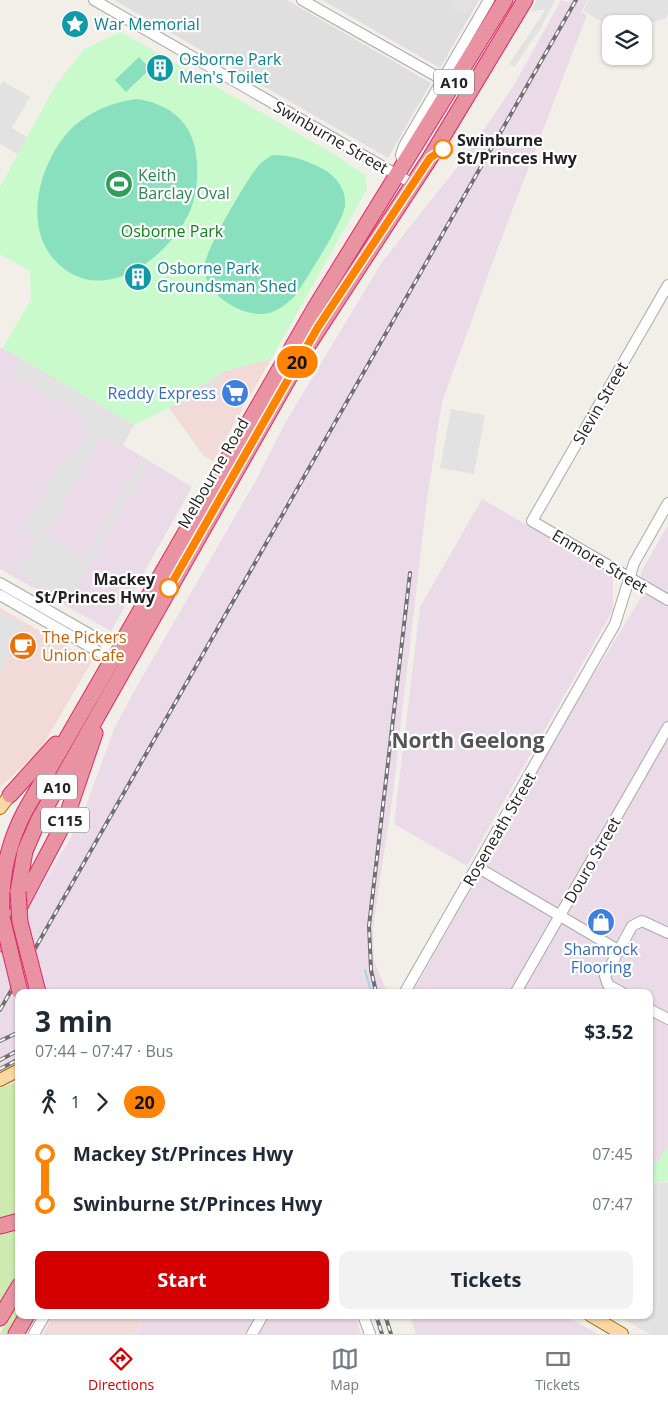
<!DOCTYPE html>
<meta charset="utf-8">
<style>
:root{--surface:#fff;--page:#f2f2f3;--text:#1f2937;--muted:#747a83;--line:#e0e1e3;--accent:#d40000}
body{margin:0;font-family:"Open Sans",sans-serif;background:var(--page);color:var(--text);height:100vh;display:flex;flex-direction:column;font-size:19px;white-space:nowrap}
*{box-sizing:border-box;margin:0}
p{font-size:16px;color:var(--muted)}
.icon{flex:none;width:28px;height:28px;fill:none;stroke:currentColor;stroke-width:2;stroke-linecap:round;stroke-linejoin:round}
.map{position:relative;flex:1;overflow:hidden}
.sheet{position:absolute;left:15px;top:989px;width:638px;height:330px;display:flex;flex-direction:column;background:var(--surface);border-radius:10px;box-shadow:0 1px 4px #0004}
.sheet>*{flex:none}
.badge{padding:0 10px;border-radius:16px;font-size:18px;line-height:32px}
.buttons{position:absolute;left:602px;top:15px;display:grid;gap:10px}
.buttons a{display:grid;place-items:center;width:50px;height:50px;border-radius:10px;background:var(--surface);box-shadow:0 1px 4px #0004;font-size:25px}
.map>.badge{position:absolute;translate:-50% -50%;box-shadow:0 0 0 2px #fff}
.legs{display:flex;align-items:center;gap:8px;height:55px;padding:0 20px;font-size:16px}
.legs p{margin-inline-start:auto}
.headline{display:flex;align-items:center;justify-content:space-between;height:85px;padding:0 20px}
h1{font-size:28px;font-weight:700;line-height:38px}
.button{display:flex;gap:10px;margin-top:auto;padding:10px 20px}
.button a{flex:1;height:58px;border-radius:10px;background:var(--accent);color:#fff;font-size:20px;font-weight:700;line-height:58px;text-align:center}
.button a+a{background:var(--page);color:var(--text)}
ul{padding:0 20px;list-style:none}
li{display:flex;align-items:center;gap:18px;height:50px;font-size:19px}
li i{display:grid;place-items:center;width:8px;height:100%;margin:0 6px;background:currentColor}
li i::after{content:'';width:12px;height:12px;margin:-6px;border:4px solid;border-radius:50%;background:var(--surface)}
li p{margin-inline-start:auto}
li:first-child i{background:linear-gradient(#0000 50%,currentColor 0)}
li:last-child i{background:linear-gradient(currentColor 50%,#0000 0)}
.menu{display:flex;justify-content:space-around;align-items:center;height:70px;border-top:1px solid var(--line);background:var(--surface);font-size:14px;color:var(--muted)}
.menu a{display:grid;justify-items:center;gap:2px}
.menu .active{color:var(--accent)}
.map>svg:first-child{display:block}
.residential{fill:#e0dfdf}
.commercial{fill:#f2dad9}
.industrial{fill:#ebdbe8}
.grass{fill:#cdebb0}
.park{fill:#c8facc}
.pitch{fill:#88e0be}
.parking{fill:#e2e2e2}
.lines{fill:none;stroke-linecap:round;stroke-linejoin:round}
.stream{stroke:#aad3df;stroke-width:2}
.minor-casing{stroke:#a9a9a9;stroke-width:12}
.major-casing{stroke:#a06b00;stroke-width:14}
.highway-casing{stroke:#dc2a67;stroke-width:17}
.minor{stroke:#fff;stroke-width:10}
.major{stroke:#fcd6a4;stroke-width:12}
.highway{stroke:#e892a2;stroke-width:15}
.rail-casing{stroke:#707070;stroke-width:4}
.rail{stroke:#fff;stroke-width:2;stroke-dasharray:5.5;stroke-linecap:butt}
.highway-bridge-casing{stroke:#dc2a67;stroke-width:17;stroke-linecap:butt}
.highway-bridge{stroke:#e892a2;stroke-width:15}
.line-1-casing{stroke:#fff;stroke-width:11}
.line-1{stroke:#ff8200;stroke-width:8}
.stop-1-dot{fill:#fff;stroke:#ff8200;stroke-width:2.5}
.labels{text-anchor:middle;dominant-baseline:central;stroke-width:4.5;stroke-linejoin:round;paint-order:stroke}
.shield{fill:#fff;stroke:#646464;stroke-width:1}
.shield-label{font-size:15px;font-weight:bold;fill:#222}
.culture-label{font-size:16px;fill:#0d838f;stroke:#fff;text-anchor:start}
.street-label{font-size:16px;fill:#222;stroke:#fff}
.stop-label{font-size:16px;font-weight:bold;fill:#222;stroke:#fff;text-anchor:start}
.leisure-label{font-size:16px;fill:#27864d;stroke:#fff;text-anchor:start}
.park-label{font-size:16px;fill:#0c8416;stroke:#fff}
.shop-label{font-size:16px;fill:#366cbe;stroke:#fff;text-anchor:end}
.food-label{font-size:16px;fill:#c56008;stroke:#fff;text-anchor:start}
.district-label{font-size:21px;font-weight:bold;fill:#555;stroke:#fff}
</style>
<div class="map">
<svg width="668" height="1334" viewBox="0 0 668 1334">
<rect width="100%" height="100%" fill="#f2efe9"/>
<g class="residential">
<path d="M114 0H287L431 83 388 158Z"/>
<path d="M322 0H479L440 68Z"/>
</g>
<g class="commercial">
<path d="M271 359 213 461 203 455 169 408 222 372Z"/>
<path d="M0 608 92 661 39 752 0 787Z"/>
<path d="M53 1315H146L135 1334H43Z"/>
</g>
<g class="industrial">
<path d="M561 0 568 3 570 0H588L581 12 587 15 499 245 442 402 426 506 393 793 373 928 374 960 387 992H19V1064L0 1073V955L80 822 114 729 133 693 255 482 284 425 382 262 466 156 514 85Z"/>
<path d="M3 348 134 425 123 445 192 487 111 631 0 569V349Z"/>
<path d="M482 499 613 574V610L467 866 394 824 420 607Z"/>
<path d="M668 525V1145L659 1161 649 1162V992H413L561 728 642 596 641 572Z"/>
<path d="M146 1315H355L361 1334H136Z"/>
<path d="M410 1315H564L598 1334H416Z"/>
</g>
<g class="grass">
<path d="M19 1081V1274L0 1306V1088Z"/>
<path d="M19 1296V1315L9 1334H0Z"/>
</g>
<g class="park">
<path d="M121 32 339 157 365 175 367 189 271 359 222 372 169 408 134 425 3 348 31 300 30 271 0 254V187L55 86 84 49Z"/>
<path d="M668 1145V1181L649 1183V1162L659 1161Z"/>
</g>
<g class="pitch">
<path d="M139 57 150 69 126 92 115 80Z"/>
<path d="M136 99C165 103 188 117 195 148 199 168 198 191 190 211 168 260 97 312 52 257 22 220 42 156 74 126 91 111 113 102 136 99Z"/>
<path d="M272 155C290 155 303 159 319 167 334 174 347 188 345 206 342 224 306 279 295 296 288 303 279 310 269 313 244 319 205 295 204 268 203 254 249 175 260 164 263 161 268 158 272 155Z"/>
</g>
<g class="parking">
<path d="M453 0H474L464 16 449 7Z"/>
<path d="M537 0H555L540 29 514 67 509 64 546 9 530 12Z"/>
<path d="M589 0H668V13L665 19 644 24H611V27L583 11Z"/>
<path d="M3 81 30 97 12 128 27 137 18 154 0 144V86Z"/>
<path d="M18 359 132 425 119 446 102 436 45 534 84 557 141 460 148 464 68 602 17 573 38 539 22 529 64 458 71 462 90 430 82 425 86 418 10 373Z"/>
<path d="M222 374 224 378 183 406 180 402Z"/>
<path d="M451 409 485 415 474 474 440 468Z"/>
<path d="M0 612 25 626 0 671Z"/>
<path d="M668 1182V1334H650L616 1315H649V1184Z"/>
</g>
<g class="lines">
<path class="stream" d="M365 970 371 992"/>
<g class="minor-casing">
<g id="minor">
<path d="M94 0 413 184"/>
<path d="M302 0 443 80"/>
<path d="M403 163 401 155 404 146 489 0"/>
<path d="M668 285 532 521 668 600"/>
<path d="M0 583 105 643 114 656"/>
<path d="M0 595 99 652 114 656"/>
<path d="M477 867 618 950"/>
<path d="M405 992 615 624 634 563 668 503"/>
<path d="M516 992 668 727"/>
<path d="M621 992 608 985 605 976 632 926 642 921 668 933"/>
<path d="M649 1009 668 1019"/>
<path d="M363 1315 370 1334"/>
<path d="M34 1334 45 1315"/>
<path d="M252 1334 263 1315"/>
</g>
</g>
<g class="major-casing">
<g id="major">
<path d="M0 808 10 795"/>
<path d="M0 1080 19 1070"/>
<path d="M590 1315 622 1334"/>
</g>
</g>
<g class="highway-casing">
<g id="highway">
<path d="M10 795 56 744"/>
<path d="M18 892 25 851 38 821 303 353 430 158 525 0"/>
<path d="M2 917C0 879 7 845 25 811L316 306 505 0"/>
<path d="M0 944 65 821 95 733"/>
<path d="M0 1226 19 1221"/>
<path d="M0 1318 19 1286"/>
<path d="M16 1334 27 1315"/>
</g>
</g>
<use href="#minor" class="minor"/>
<use href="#major" class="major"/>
<use href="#highway" class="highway"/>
<g class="rail-casing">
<g id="rail">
<path d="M376 992 371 970 369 926 410 573"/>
<path d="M0 1010 576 0"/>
<path d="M0 1041 19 1032"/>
<path d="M0 1060 19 1050"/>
<path d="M0 1069 19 1059"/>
<path d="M376 1315 382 1334"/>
<path d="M385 1315 391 1334"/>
</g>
</g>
<use href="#rail" class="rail"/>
<g class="highway-bridge-casing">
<g id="highway-bridge">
<path d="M18 892 20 922 38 992"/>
<path d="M2 917 20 992"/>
</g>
</g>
<use href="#highway-bridge" class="highway-bridge"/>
</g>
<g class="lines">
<g class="line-1-casing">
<path id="line-1" d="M169 588 318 327 430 158 443 149"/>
</g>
<use href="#line-1" class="line-1"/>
</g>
<defs>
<g id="sight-disc" transform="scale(1.4375)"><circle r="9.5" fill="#0f9aa8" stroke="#fff"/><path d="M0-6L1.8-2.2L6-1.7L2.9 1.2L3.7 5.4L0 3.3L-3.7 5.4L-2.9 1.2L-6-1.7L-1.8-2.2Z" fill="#fff"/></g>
<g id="building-disc" transform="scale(1.4375)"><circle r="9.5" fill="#0f9aa8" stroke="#fff"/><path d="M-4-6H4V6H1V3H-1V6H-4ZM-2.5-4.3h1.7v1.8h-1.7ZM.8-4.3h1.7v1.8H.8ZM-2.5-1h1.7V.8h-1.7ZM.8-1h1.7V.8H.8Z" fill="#fff"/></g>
<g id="stadium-disc" transform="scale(1.4375)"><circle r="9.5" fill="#2e9e5b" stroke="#fff"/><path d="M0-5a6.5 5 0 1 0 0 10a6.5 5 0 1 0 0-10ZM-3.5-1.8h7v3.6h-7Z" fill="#fff"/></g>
<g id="supermarket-disc" transform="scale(1.4375)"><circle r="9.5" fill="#3f7fe0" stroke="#fff"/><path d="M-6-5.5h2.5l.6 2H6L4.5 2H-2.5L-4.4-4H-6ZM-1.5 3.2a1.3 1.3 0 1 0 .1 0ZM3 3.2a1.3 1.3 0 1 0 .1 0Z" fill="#fff"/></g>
<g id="cafe-disc" transform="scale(1.4375)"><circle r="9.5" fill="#e8710a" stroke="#fff"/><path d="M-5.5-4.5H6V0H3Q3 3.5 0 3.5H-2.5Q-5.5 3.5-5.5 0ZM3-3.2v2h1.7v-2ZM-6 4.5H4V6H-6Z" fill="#fff"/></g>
<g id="shop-disc" transform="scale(1.4375)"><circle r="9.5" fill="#3f7fe0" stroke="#fff"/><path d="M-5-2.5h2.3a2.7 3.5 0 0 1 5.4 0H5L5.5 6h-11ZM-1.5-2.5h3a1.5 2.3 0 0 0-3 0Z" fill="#fff"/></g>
</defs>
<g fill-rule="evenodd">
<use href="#sight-disc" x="75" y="24"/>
<use href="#building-disc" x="160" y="68"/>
<use href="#stadium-disc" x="119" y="184"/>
<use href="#building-disc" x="138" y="277"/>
<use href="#supermarket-disc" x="235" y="393"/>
<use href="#cafe-disc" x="23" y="646"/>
<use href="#shop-disc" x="601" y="922"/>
</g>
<g class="stop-1-dot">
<circle cx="443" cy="149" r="9"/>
<circle cx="169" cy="588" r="9"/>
</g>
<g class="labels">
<g class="shield">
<rect x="434" y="69.5" width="40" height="25" rx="4"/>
<rect x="37" y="774.5" width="40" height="25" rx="4"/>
<rect x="41" y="807.5" width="48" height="25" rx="4"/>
</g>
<g class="shield-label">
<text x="454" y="82">A10</text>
<text x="57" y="787">A10</text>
<text x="65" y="820">C115</text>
</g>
<g class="culture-label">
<text x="94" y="24">War Memorial</text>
<text x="179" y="59">Osborne Park<tspan x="179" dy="18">Men's Toilet</tspan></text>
<text x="157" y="268">Osborne Park<tspan x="157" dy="18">Groundsman Shed</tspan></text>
</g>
<g class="street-label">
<text transform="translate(331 137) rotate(30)">Swinburne Street</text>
<text transform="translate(600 403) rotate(-60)">Slevin Street</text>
<text transform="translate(213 473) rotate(-60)">Melbourne Road</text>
<text transform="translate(600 561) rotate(31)">Enmore Street</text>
<text transform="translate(499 829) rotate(-60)">Roseneath Street</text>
<text transform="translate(592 860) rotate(-60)">Douro Street</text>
</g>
<g class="stop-label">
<text x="457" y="140">Swinburne<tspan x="457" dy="18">St/Princes Hwy</tspan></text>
<text x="155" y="579" text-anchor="end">Mackey<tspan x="155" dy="18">St/Princes Hwy</tspan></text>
</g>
<g class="leisure-label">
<text x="138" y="175">Keith<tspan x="138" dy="18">Barclay Oval</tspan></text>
</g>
<g class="park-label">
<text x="172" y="231">Osborne Park</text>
</g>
<g class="shop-label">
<text x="216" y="393">Reddy Express</text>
<text x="601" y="949" text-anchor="middle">Shamrock<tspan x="601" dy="18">Flooring</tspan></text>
</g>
<g class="food-label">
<text x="42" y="637">The Pickers<tspan x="42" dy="18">Union Cafe</tspan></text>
</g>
<g class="district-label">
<text x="468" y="740">North Geelong</text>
</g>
</g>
</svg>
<div class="buttons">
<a><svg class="icon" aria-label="layers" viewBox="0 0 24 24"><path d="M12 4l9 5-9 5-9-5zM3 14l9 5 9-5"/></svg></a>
</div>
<b class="badge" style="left:297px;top:362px;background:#ff8200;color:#111">20</b>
<section class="sheet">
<div class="headline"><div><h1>3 min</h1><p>07:44 – 07:47 · Bus</p></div><b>$3.52</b></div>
<div class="legs"><svg class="icon" aria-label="walk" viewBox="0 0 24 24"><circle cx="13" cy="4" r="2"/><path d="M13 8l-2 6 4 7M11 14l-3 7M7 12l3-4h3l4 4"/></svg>1<svg class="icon" aria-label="forward" viewBox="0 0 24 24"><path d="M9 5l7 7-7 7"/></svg><b class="badge" style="background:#ff8200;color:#111">20</b></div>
<ul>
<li><i style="color:#ff8200"></i><b>Mackey St/Princes Hwy</b><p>07:45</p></li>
<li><i style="color:#ff8200"></i><b>Swinburne St/Princes Hwy</b><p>07:47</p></li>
</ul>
<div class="button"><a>Start</a><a>Tickets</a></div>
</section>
</div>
<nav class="menu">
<a class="active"><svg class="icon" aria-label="directions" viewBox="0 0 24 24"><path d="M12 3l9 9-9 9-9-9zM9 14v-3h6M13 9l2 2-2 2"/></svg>Directions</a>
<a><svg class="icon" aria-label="map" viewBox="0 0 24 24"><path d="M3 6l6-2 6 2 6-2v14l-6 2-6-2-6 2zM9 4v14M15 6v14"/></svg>Map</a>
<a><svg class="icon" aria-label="tickets" viewBox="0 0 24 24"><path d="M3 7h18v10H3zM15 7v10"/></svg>Tickets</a>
</nav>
